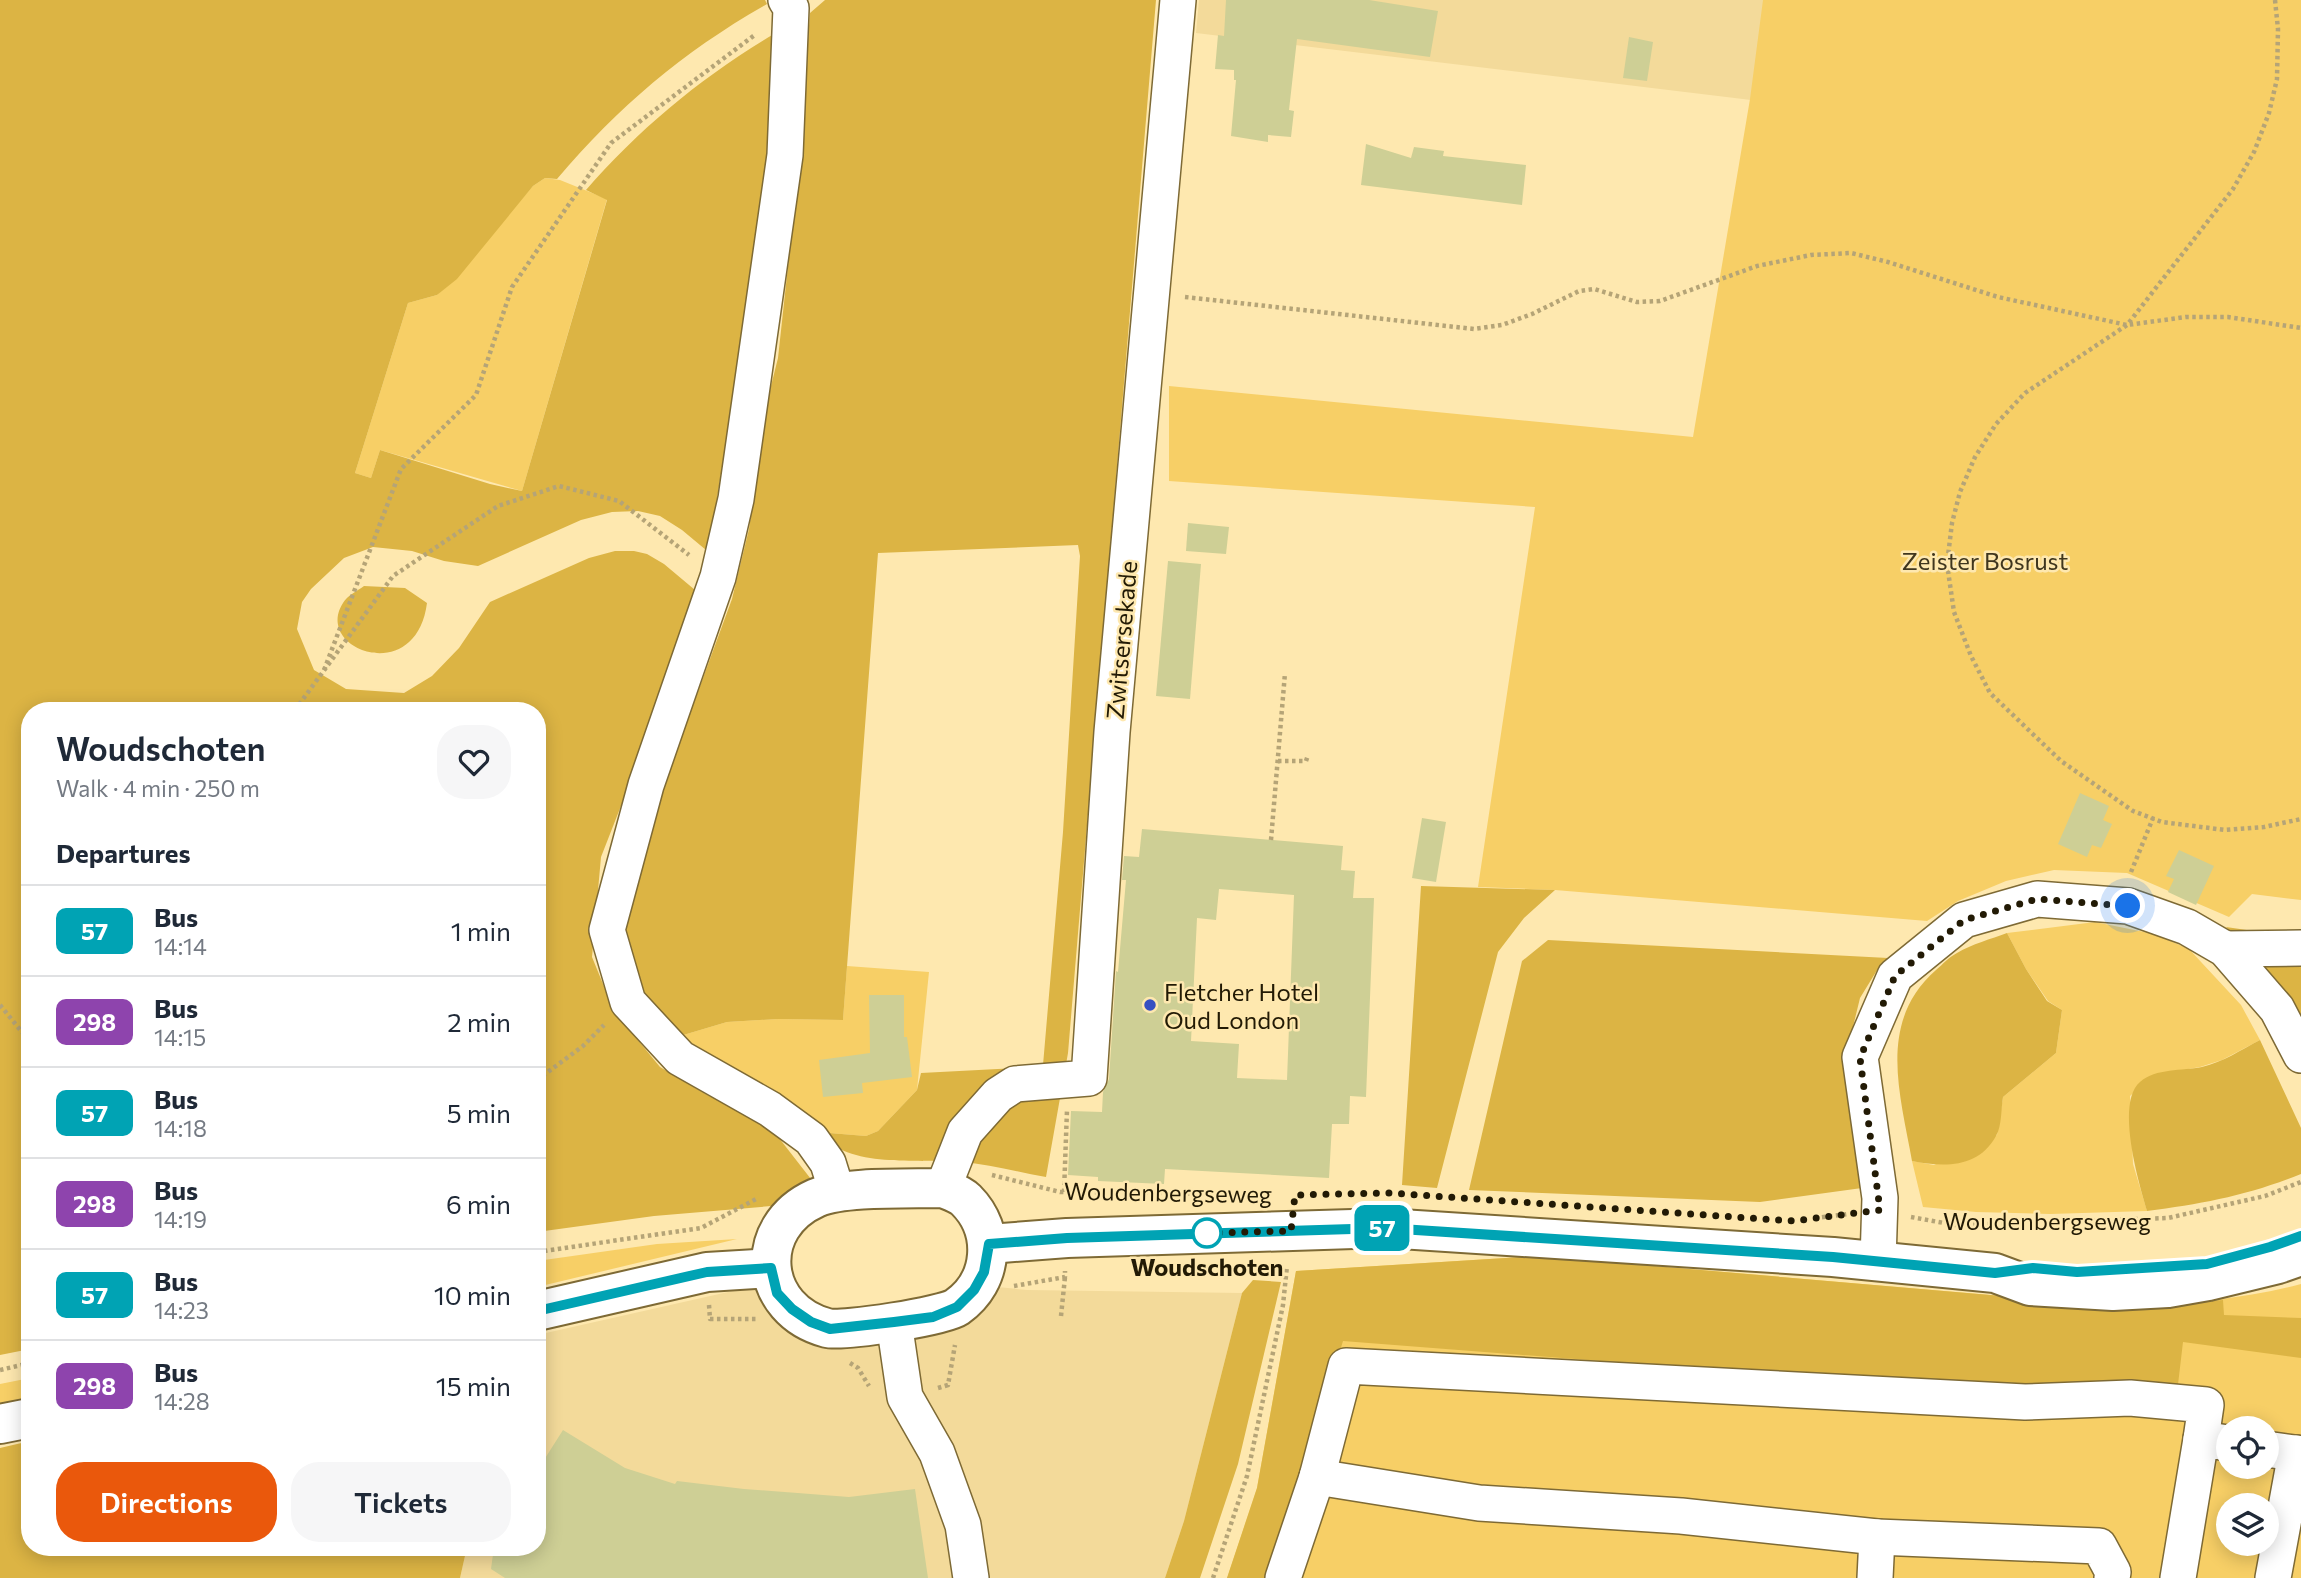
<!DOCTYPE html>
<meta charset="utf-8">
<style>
:root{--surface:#fff;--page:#f6f6f7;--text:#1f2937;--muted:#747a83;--line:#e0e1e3;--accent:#ea580c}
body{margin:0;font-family:Commissioner,sans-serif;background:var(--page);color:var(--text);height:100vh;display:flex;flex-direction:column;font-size:26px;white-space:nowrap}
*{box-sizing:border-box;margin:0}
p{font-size:23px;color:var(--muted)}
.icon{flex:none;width:38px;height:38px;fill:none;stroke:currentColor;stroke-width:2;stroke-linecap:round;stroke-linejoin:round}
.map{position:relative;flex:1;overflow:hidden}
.panel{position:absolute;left:21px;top:702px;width:525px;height:854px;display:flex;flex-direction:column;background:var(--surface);border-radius:28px;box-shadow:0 4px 18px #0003}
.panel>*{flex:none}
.badge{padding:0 14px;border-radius:10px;font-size:24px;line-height:46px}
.fabs{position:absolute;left:2216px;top:1416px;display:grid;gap:14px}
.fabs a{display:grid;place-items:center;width:63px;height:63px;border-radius:50%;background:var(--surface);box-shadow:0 4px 18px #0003;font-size:35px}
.you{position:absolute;width:35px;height:35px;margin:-18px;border:5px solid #fff;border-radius:50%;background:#1a73e8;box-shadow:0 0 0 10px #1a73e833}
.map>.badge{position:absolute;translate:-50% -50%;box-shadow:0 0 0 4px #fff}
h2{padding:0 35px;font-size:26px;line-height:63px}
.round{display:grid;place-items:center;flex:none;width:74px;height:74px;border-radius:28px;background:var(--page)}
.overview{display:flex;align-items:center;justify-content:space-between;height:119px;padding:0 35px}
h1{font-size:33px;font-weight:600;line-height:52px}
.button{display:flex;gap:14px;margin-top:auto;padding:14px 35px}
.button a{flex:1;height:80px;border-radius:28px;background:var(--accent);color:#fff;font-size:28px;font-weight:600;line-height:80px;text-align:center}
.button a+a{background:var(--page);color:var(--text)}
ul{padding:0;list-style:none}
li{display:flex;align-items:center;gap:21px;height:91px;padding:0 35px;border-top:2px solid var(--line)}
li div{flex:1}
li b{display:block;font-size:26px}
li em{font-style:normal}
li .badge{min-width:77px;font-weight:700;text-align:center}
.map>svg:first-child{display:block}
.built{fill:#f3da9a}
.green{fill:#f7cf66;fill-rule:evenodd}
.forest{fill:#dcb444}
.building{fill:#cecf95;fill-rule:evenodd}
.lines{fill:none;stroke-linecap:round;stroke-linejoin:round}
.minor-casing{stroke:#7e6a35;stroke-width:38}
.major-casing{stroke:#7e6a35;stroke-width:42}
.path{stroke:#b5a477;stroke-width:4.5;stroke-dasharray:3.5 3.5;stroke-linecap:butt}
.minor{stroke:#fff;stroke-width:35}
.major{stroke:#fff;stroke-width:38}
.line-casing{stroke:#fff;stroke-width:16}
.line{stroke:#00a3b4;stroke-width:10}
.walk{stroke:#221a05;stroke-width:7;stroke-dasharray:0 12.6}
.poi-dot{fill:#364fc1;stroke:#fee8af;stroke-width:2.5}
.stop-dot{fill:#fff;stroke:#00a3b4;stroke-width:3.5}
.labels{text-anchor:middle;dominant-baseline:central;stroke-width:5;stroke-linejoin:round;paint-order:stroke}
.park-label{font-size:24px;fill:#3f361e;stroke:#fee8af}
.street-label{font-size:24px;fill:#221a05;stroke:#fee8af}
.poi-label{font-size:24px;fill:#221a05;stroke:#fee8af;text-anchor:start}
.stop-label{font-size:24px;font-weight:bold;fill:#221a05;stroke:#fee8af}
</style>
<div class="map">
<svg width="2301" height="1578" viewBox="0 0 2301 1578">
<rect width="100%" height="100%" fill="#fee8af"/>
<g class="built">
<path d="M1199 0H1764L1751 100 1196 33Z"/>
<path d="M759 1285 800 1327 987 1286 1027 1290 1242 1293 1184 1521 1165 1578H460L467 1547H537V1335Z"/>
</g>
<g class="green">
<path d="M1763 0H2301V900L2252 894 2229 917 2127 873 2054 870 2006 881 1958 901 1927 921 1555 890 1478 887 1535 507 1169 481V386L1693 437 1750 99Z"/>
<path d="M545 178 560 180 607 199 522 491 380 450 371 478 355 473 408 303 437 295 533 186Z"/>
<path d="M2095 922 2154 934 2189 949 2241 1005 2260 1040 2222 1060 2200 1067 2154 1075 2130 1096 2133 1164 2147 1211 2050 1214 1976 1212 1923 1207 1912 1161 1934 1165 1997 1135 2003 1097 2056 1053 2062 1010 2048 1001 2026 969 2007 933Z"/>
<path d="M847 966 929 972 917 1090 878 1131 866 1136 817 1132 790 1103 680 1036 727 1022 778 1019 843 1020Z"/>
<path d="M737 1239 537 1287V1261L657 1244Z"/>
<path d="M1538 1256 2142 1308C2196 1302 2249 1298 2301 1284V1578H1227L1257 1488 1296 1271ZM2228 1428H2266V1466H2228ZM2228 1505H2266V1544H2228Z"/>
<path d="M30 1378V1400L0 1407V1384Z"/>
</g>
<g class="forest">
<path d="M0 0H765L767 4C684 51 619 106 557 179L545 178 533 186 457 279 437 295 408 303 355 473 371 478 380 450 490 484 522 491 607 200 586 190C640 128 703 76 774 34L776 111 741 348 711 536 706 550 682 530 660 516 638 511 612 512 581 520 478 566 444 561 412 551 373 547 344 558 311 589 302 602 297 629 314 670 346 689 404 693 432 676 459 648 490 602 589 558 615 551H634L647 554 664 564 695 590 676 665 601 857 592 957 614 1011 660 1067 709 1096 742 1109 772 1129 814 1183 795 1204 654 1216 537 1232V710H30V1349L0 1355Z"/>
<path d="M825 0H1156L1068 1053 1046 1177C1018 1172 989 1164 961 1162 915 1158 851 1170 817 1132L866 1136 878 1131 917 1090 921 1073 1017 1068 1043 1065 1063 832 1080 556 1078 545 878 553 843 1020 778 1019 727 1022 680 1036 658 1017 631 977 624 929 644 839 732 599 749 529 766 406 778 358 797 184 810 13Z"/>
<path d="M364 586 405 588 427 603C416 688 313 649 343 603 347 596 357 591 364 586Z"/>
<path d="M1421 886 1555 890 1524 918 1498 952 1437 1188 1402 1185Z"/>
<path d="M2226 927 2301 938V1032L2239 941Z"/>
<path d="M2007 933 2026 969 2047 1001 2062 1010 2056 1053 2003 1097C2001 1108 2002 1126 1996 1136 1978 1169 1943 1167 1912 1161 1900 1093 1877 1022 1936 970 1943 964 1949 957 1957 953 1972 944 1991 939 2007 933Z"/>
<path d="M1548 940 1888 958 1879 967 1860 998 1851 1035 1862 1188 1760 1202 1469 1190 1522 961Z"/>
<path d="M2260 1040 2301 1128V1174C2249 1195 2203 1204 2147 1211 2139 1184 2115 1103 2140 1082 2156 1068 2182 1071 2202 1067 2223 1062 2241 1050 2260 1040Z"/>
<path d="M1538 1256 2142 1308 2223 1300 2224 1315 2301 1318V1358L2183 1342 2177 1393 2026 1394 1343 1341 1271 1578H1227L1257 1488 1296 1271Z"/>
<path d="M1253 1280 1281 1282 1238 1464 1200 1578H1165L1184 1521 1242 1293Z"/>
<path d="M30 1441V1547H467L460 1578H0V1448Z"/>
</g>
<g class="building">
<path d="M1226 0H1369L1438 11 1430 57 1297 39 1289 110 1294 111 1291 137 1268 135V142L1231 136 1236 80H1234V70L1215 69 1218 35 1224 36Z"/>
<path d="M1629 37 1653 42 1647 81 1623 78Z"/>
<path d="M1366 144 1411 158 1414 147 1444 151 1443 156 1526 165 1522 205 1361 185Z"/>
<path d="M1188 523 1229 527 1226 554 1186 551Z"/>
<path d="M1168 561 1201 564 1190 699 1156 696Z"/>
<path d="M2080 793 2109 806 2103 820 2112 824 2101 848 2092 845 2087 857 2058 844Z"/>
<path d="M1422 818 1446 822 1436 882 1412 878Z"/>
<path d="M1142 829 1343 846 1341 870 1355 871 1353 898H1374L1366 1097 1350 1096 1349 1124H1332L1329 1178 1165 1169 1164 1184 1098 1181V1177L1068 1175 1071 1111 1102 1112 1103 1092 1109 1079 1116 971 1118 972 1126 880H1122L1124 856 1139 857ZM1219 889 1294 895 1287 1080 1237 1078 1239 1044 1191 1041 1197 918 1216 920Z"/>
<path d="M2179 850 2214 866 2196 905 2168 892 2174 879 2166 876Z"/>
<path d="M869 995H904V1037H907L912 1077 862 1083 863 1093 823 1097 819 1060 870 1053Z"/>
<path d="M563 1430 625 1468 675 1484 677 1481 744 1489 849 1497 915 1489 928 1578H505L491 1569 494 1547H537V1471Z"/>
</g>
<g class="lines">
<g class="minor-casing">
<g id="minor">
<path d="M786 0 791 8 785 155 736 499 718 577 646 785 607 930 628 1002 680 1058 770 1109 811 1139 828 1163 837 1192"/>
<path d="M2225 949 2301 948"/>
<path d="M943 1188 965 1132 998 1095 1015 1084 1089 1078 1112 732 1178 0"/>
<path d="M1878 1261 1880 1198 1860 1057 1895 976 1964 920 2037 899 2128 906 2187 927 2225 949 2277 1009 2301 1055"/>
<path d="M894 1322 905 1397 937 1453 963 1525 971 1578"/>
<path d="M2266 1449 2301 1454"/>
<path d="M1317 1477 1479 1503 1681 1516 1877 1537 1875 1578"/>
<path d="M1877 1537 2099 1546 2113 1572 2112 1578"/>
<path d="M1283 1578 1317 1477 1346 1366 2025 1402 2130 1398 2206 1405 2201 1439"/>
<path d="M2178 1578 2201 1439 2228 1443"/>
<path d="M2273 1578 2296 1453"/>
</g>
</g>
<g class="major-casing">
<g id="major">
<path d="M943 1188C950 1191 960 1194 966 1200 997 1231 994 1281 957 1307 944 1316 843 1332 827 1328 759 1310 751 1227 816 1198 844 1186 910 1189 943 1188Z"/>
<path d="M989 1244 1067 1238 1385 1228 1833 1257 1995 1273 2030 1286 2113 1291 2168 1288 2208 1281 2278 1264 2301 1256"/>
<path d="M537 1311 707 1272 771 1268"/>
<path d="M0 1424 30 1418"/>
</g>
</g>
<g class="path">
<path d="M2275 0 2278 29 2277 79 2269 113 2254 152 2233 189 2127 325 2025 393 1996 424 1975 457 1960 492 1952 523 1947 564 1954 612 1971 656 1990 693 2061 761 2133 811 2162 822 2225 830 2264 827 2301 819"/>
<path d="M1185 297 1474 329 1502 325 1532 314 1579 291 1594 289 1637 302 1660 301 1757 266 1811 255 1851 253 1888 262 1998 297 2127 325 2186 317H2228L2301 328"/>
<path d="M324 670 401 469 476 395 512 287 611 143 756 34"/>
<path d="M295 710 393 576 498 506 559 486 619 501 689 555"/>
<path d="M1278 761H1306L1308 755"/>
<path d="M1271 840 1285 673"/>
<path d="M2131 872 2153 818"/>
<path d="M0 1005 30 1042"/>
<path d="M537 1080 583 1046 604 1025"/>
<path d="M992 1175 1060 1192 1243 1194"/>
<path d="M1064 1192 1067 1110"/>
<path d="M1911 1217 1955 1225 2168 1218 2265 1196 2301 1182"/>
<path d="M1815 1218 1848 1214"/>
<path d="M537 1252 701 1228 758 1198"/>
<path d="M1014 1286 1065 1277V1271"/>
<path d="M709 1305 710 1319H757"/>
<path d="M1061 1316 1065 1277"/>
<path d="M850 1363 858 1368 869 1386"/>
<path d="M0 1370 30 1363"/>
<path d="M938 1388 948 1385 955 1345"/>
<path d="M1213 1578 1247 1476 1283 1305 1287 1266"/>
</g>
<use href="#minor" class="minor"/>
<use href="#major" class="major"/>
</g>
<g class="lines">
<g class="line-casing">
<path id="line" d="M537 1311 707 1272 771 1268 777 1293 792 1309 811 1322 830 1329 894 1322 933 1317 957 1307 974 1290 984 1272 989 1244 1067 1238 1385 1228 1833 1257 1995 1273 2033 1268 2077 1272 2207 1264 2270 1247 2301 1236"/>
</g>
<use href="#line" class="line"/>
<path class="walk" d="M1207 1233 1291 1231 1295 1195 1389 1193 1793 1221 1880 1210 1860 1058 1895 976 1964 920 2013 906 2037 899 2128 906"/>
</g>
<circle class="poi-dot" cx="1150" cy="1005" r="7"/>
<circle class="stop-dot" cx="1207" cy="1233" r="14"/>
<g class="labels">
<g class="park-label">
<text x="1985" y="560">Zeister Bosrust</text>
</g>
<g class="street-label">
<text transform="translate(1121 640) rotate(-85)">Zwitsersekade</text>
<text transform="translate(1168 1192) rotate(1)">Woudenbergseweg</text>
<text x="2047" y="1220">Woudenbergseweg</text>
</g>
<g class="poi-label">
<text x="1164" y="991">Fletcher Hotel<tspan x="1164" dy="28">Oud London</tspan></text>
</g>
<g class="stop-label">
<text x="1207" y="1266">Woudschoten</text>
</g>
</g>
</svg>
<div class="fabs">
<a><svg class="icon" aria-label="locate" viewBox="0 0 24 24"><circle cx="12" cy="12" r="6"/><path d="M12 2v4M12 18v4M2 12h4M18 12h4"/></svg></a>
<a><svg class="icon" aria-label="layers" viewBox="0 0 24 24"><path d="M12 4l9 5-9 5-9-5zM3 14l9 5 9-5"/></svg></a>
</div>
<div class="you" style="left:2128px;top:906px"></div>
<b class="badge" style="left:1382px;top:1228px;background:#00a3b4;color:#fff">57</b>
<section class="panel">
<div class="overview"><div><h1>Woudschoten</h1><p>Walk · 4 min · 250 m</p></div><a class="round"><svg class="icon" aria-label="heart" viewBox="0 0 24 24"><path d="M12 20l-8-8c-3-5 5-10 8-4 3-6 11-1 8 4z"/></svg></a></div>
<h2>Departures</h2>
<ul>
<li><span class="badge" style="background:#00a3b4;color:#fff">57</span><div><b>Bus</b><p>14:14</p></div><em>1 min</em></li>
<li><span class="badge" style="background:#8e44ad;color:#fff">298</span><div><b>Bus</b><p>14:15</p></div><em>2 min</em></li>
<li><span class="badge" style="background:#00a3b4;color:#fff">57</span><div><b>Bus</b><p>14:18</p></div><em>5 min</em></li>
<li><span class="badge" style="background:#8e44ad;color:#fff">298</span><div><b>Bus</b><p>14:19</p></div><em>6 min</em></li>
<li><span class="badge" style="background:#00a3b4;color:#fff">57</span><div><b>Bus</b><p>14:23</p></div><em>10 min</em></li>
<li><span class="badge" style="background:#8e44ad;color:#fff">298</span><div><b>Bus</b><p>14:28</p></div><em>15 min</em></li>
</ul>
<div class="button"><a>Directions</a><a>Tickets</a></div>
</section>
</div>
